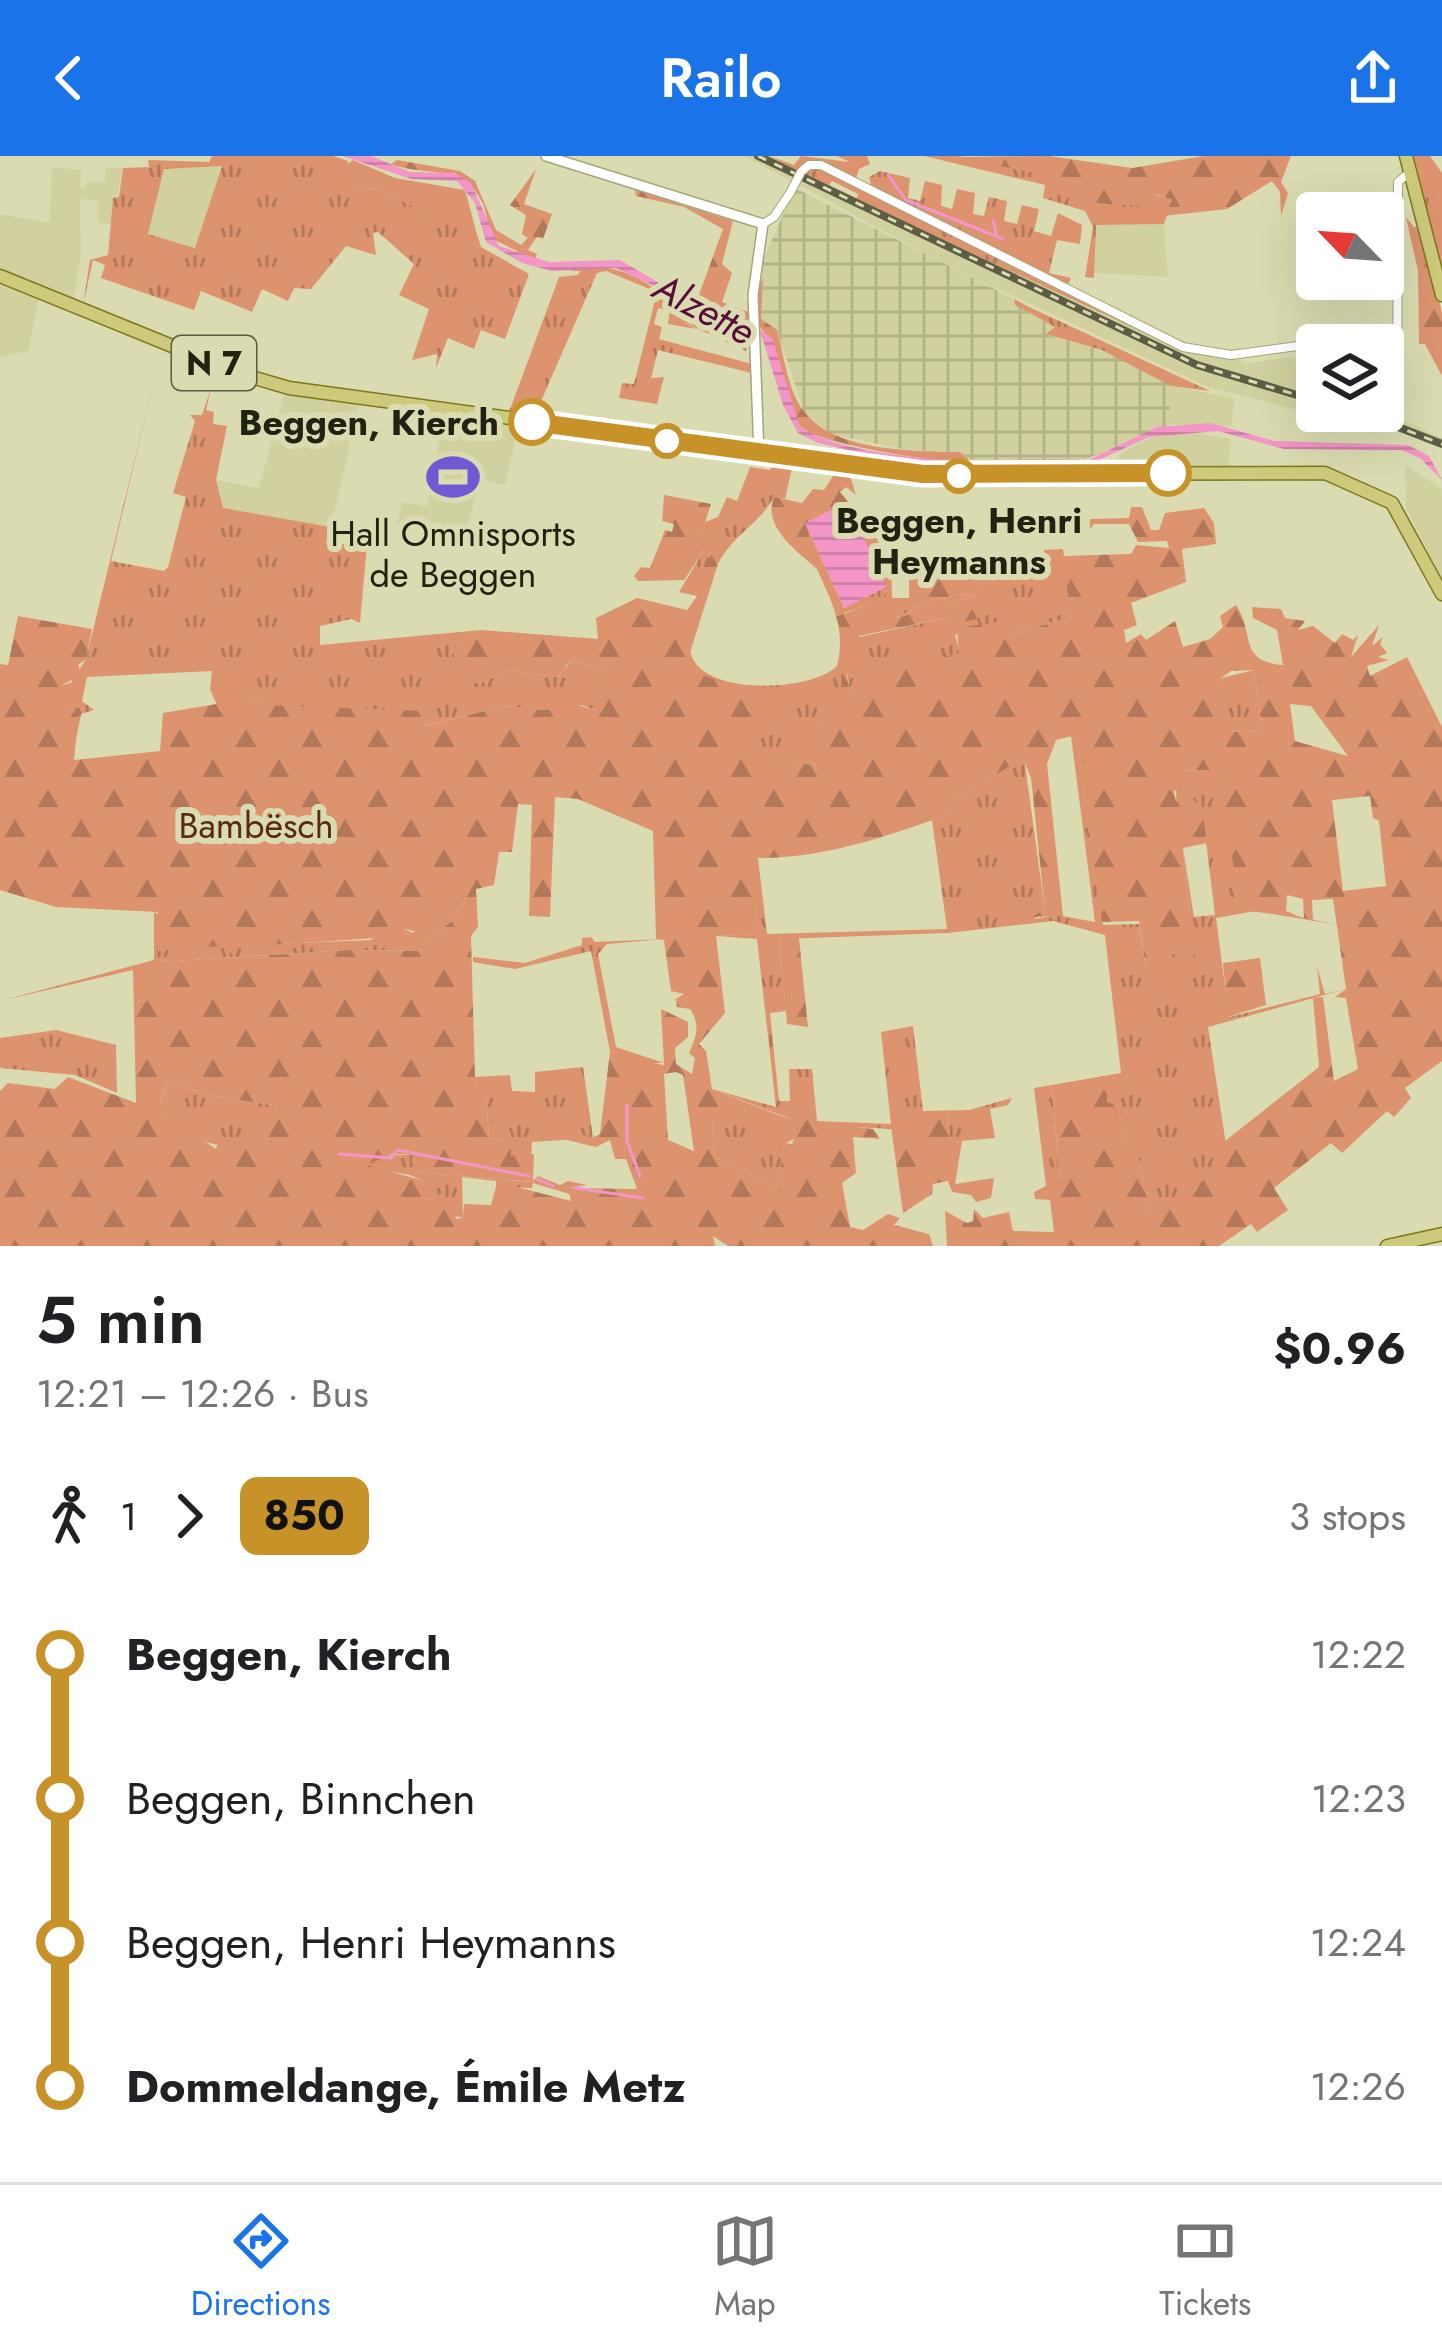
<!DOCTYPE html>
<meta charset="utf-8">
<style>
:root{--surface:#fff;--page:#f6f6f6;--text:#202124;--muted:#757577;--line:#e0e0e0;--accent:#1a73e8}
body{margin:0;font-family:Jost,sans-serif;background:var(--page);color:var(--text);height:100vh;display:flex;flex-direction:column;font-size:45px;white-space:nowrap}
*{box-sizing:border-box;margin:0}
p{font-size:39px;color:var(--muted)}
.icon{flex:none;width:66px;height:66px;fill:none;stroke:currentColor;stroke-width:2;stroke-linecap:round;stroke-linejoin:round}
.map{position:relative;height:1090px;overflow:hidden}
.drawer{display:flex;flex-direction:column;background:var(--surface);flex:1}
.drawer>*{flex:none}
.badge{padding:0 24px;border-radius:18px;font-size:42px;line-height:78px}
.needle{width:78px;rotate:295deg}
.tools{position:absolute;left:1296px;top:36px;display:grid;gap:24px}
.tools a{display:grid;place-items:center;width:108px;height:108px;border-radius:12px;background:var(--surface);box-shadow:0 12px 48px #0002;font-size:60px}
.map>.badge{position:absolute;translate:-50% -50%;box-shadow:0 0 0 6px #fff}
.legs{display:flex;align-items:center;gap:18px;height:132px;padding:0 36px;font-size:39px}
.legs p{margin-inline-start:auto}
.headline{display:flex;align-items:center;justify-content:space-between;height:204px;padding:0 36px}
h1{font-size:66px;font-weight:600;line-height:90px}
ul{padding:0 36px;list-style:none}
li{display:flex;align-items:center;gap:42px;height:144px;font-size:45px}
li i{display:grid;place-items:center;width:18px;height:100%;margin:0 15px;background:currentColor}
li i::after{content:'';width:30px;height:30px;margin:-15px;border:9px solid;border-radius:50%;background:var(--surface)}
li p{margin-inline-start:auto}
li:first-child i{background:linear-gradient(#0000 50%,currentColor 0)}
li:last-child i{background:linear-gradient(currentColor 50%,#0000 0)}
header{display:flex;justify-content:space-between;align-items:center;height:156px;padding:0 36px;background:var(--accent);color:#fff;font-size:54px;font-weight:600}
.menu{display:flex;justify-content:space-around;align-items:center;height:168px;border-top:3px solid var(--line);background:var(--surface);font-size:33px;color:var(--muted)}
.menu a{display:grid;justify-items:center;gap:6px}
.menu .current{color:var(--accent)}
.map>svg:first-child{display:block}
.built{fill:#d1d19f}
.industrial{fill:url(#industrial-grid)}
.grass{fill:url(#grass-tufts);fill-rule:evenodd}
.forest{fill:url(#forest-firs);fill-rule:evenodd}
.garden{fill:#dc936e}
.water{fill:url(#water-rules)}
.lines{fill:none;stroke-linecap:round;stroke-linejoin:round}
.stream{stroke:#f495c7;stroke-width:3}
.tertiary-casing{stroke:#a4a47c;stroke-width:10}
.secondary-casing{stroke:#a4a47c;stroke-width:12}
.primary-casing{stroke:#7b781d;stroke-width:15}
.tertiary{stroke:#fff;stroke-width:8}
.secondary{stroke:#fff;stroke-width:9}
.primary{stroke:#cdca7b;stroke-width:12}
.rail-casing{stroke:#5d5d45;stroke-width:8}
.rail{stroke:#dbdbb1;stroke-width:3;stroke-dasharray:9;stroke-linecap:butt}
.tertiary-bridge-casing{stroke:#a4a47c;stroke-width:10;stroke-linecap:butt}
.tertiary-bridge{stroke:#fff;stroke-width:8}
.line-1-casing{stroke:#fff;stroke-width:27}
.line-1{stroke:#c79227;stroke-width:18}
.stop-1-dot{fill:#fff;stroke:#c79227;stroke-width:6}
.labels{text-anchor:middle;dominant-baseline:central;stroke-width:12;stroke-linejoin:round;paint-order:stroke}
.shield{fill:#dbdbb1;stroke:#5a5a42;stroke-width:3}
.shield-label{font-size:33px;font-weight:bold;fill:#222212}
.stop-label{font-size:36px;font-weight:bold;fill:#222212;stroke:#dbdbb1;text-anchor:end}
.poi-label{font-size:36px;fill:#222212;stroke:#dbdbb1}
.park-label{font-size:36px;fill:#592b12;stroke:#dbdbb1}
.water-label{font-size:39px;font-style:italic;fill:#570e3b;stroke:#dbdbb1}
</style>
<header><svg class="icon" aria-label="back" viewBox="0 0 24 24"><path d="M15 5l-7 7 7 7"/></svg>Railo<svg class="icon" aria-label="share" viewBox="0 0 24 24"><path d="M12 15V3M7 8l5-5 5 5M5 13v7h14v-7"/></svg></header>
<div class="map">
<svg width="1442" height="1090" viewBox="0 0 1442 1090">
<defs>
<pattern id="industrial-grid" width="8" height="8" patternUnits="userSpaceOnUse" patternTransform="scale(3)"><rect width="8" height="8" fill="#d1d19f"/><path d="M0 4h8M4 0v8" fill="none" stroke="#b3b388"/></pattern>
<pattern id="grass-tufts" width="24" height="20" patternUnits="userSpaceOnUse" patternTransform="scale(3)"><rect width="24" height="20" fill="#dc936e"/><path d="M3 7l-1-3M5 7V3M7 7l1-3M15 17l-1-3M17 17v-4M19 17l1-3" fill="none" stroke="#b27859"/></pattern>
<pattern id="forest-firs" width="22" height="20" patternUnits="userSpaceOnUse" patternTransform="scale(3)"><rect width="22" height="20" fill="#dc936e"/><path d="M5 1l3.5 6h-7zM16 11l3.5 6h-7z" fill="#b27859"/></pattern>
<pattern id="water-rules" width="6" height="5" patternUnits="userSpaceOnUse" patternTransform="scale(3)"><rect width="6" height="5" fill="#f495c7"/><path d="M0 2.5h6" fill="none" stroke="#d180aa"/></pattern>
</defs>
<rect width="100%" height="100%" fill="#dbdbb1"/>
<g class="built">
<path d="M745 0H769L1180 194 1238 202 1244 208 1317 197V255H1383L1442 282V291L1405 272 1297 254 1208 231 951 111Z"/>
<path d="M223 9 195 92 148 78 164 12Z"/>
<path d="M52 11 81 14 80 32H86L87 26H105V12H123L112 68 97 67 98 45 80 43 81 97 73 150 0 120V58L49 67Z"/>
<path d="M1164 68 1168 121 1091 117 1096 69Z"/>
<path d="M0 127 39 143 28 195 0 201Z"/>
<path d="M1171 230 1234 242 1232 270 1170 269Z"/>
<path d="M285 235 360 246 331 371 223 352 216 341V324L259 332Z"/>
<path d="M458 262 464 263 461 283 471 286 486 284 489 266 519 270 505 329 480 324 466 376H396L402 346 427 350 440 280 455 282Z"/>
<path d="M1193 277 1231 283 1229 311 1118 314 1113 309 1123 296 1153 280Z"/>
<path d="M1405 309 1442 333V424L1406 352Z"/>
</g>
<path class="industrial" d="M795 32 1014 143 1015 149 1055 171 1048 179 1102 194 1171 227 1170 269 1086 303 968 304 960 296 907 294 831 278 804 256 777 174 761 164 763 104Z"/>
<g class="grass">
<path d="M212 0H333L348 5 346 26 352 32 379 34 478 81 481 91 529 118 505 183 481 174 474 193 448 182 436 212 437 198 412 204 429 153 399 139 414 108 378 76 373 77 376 99 346 90 311 133 294 132 288 145 262 133 252 156 201 135 194 154 101 122 105 109 93 104 83 149 90 104 108 99 113 42 119 41 123 12 149 11 148 4 209 6ZM222 10 195 92 148 78 164 13Z"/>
<path d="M769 0 794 9 801 0 850 6 837 0H867L870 8 859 13 855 26 872 34 869 21 880 15 910 22 908 42 920 45 925 25 942 29 941 50 952 53 957 33 975 37 973 58 984 60 989 41 1007 45 1004 65 1017 68 1022 49 1039 53 1034 75 1051 80 1058 57 1082 69 1080 88 1057 84 1049 117 1071 122 1066 133 1182 194 856 44 858 38 832 25 828 30Z"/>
<path d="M924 0H959L1090 29 1092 47 1156 50 1154 38 1172 44 1164 68 1096 69 1094 122 1085 121 1093 71 1085 55 1043 42 1045 29Z"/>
<path d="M1410 0H1430L1442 17V121Z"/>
<path d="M587 111C627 109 651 130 680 151L679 164 696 173 668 168 670 155 658 152 654 168 662 171 659 183 752 208V217L658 194 651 222 664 221 657 248 619 242 622 227 634 228 657 136 606 115 597 117 535 259 509 256 559 121 578 119 580 115H570Z"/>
<path d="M1014 143 1029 151 1210 235 1171 230 1102 194 1046 178 1055 171 1015 149Z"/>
<path d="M154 224 111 405 164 415 168 411 186 341 173 337 195 265 190 259H202L211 232 206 254 214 256 213 268 227 270 216 324 223 352 331 371 326 388H367L360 467 351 463 320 470V489L481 474 452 495 479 528 507 514 558 521 571 504 609 515 595 554 581 549 545 554 503 550 425 570 266 549 257 541 217 549 210 533 212 515 87 521 82 545 94 554 81 558 72 604V552L58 530 71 527 86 503Z"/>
<path d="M774 306 793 308 785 343 774 341C757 371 735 376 718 408L713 396 693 430 697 440 679 436 712 381 702 376 705 366 718 361 727 341 737 345 750 311 770 314Z"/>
<path d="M805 367 844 452 886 431V442L844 457 859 481 950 461 977 439 891 465 933 443 976 437 980 427 1064 409 1072 461 1012 478 1003 465 955 479 960 497 859 537 850 535 847 517 845 551 818 555 820 609 721 603 684 512 690 491C691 541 811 537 837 510 852 453 807 418 805 367Z"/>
<path d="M1254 514 1262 574 1230 576 1221 522Z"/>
<path d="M1076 578 1103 769 1139 768 1146 813 1189 756 1183 692 1194 761 1215 759 1202 653 1176 647 1177 615 1221 614 1255 752 1339 769 1255 755 1216 762 1229 861 1320 838 1317 811 1325 838 1346 833 1208 871 1229 1008 1152 1061 1138 999 1127 1000 1118 950 1107 946V939L1052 932 1060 1024 1046 1030 1034 932 1121 917 1105 779 1053 765 948 777 779 783 786 855 770 857 779 945H790L789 913H812L817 965 891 968 881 876 913 870 923 955 969 954 1012 942 1008 949 990 953 995 982 951 986 947 958 891 973 817 969 785 988 776 1031 714 1001 712 963 727 946 791 963 712 933 776 951 757 783 716 780 758 778 749 701 758 702 767 778 947 773 932 664 955 656V644L1024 601 1045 754 1034 763 1057 759 1095 766 1071 580Z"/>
<path d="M470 732 457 760 430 784 432 795 350 794 159 806 147 831 148 847 140 844 134 855 133 814 0 845 154 804V756L221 790 370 784 399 771 413 777 441 748Z"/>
<path d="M591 781 595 786 664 783 607 788 598 798 616 891 664 907H650L653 948 632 902 610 896 591 795 515 813 473 806V801L525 807 582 789V782Z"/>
<path d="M56 874 116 889 117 937 75 919 0 912V882Z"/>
<path d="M583 911 593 982 532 986 531 1002 510 1000 505 984 489 982 486 939 477 935 475 921 510 919 512 935 535 936V916Z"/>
<path d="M167 924 211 940 274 949 266 991C224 993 184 990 160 949Z"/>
<path d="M425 991 429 1002 416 1016 532 1026 538 1020 560 1029 568 1025 587 1029 568 1032 573 1039 533 1027 532 1032 496 1031V1025L462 1021 463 1061 447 1060 436 1043 422 1042 421 1024 410 1019 330 1005 336 992 359 1001 422 998Z"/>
</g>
<g class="forest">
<path d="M1049 0 1132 12 1204 0H1291L1281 26 1288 37 1281 60 1280 36 1272 25 1227 53 1164 60 1172 44 1156 38V51L1091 47 1089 29 959 1Z"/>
<path d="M397 4 460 15 475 25 496 74 521 89 528 82 522 78 526 59 510 49 536 13 524 48 552 58 543 83 537 81 528 94 537 98 535 104 493 83C487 71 488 58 482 46 464 7 425 21 391 8Z"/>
<path d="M635 34 733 65 722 108 732 117 722 146 748 156 752 114 750 166 696 147 723 73 684 51 636 40Z"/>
<path d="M1406 61 1414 71H1423L1442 157V220L1425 188H1419L1418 115Z"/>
<path d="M763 121 761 163 777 174C784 199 787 232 803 254 833 296 913 295 960 296L969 304 1085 303 1104 295C1044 327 867 300 804 275 780 244 788 195 758 170L757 139Z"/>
<path d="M659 133 748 175 746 195 679 164V151L661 145Z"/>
<path d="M836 315 849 317 856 339 846 331 840 336 861 361 878 362 898 354 902 403H891L892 442H909V416L1016 403 1015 418 1026 415 1025 401 1034 399 1036 412 1045 410 1044 394 1063 393 1064 400 1131 398 1136 389 1169 392 1167 385 1138 386 1129 368H1094L1090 373V363L1129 362 1131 351H1142L1151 374H1159L1165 357 1204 352 1214 367 1216 388 1182 393 1186 426 1131 447 1137 469 1124 474 1126 487 1141 478 1146 484 1175 465 1183 491 1210 483 1223 471 1220 460 1236 449C1256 479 1237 505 1283 509L1277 474 1253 462 1252 451 1281 453 1285 462 1305 465 1298 474 1313 470 1335 487 1342 478 1353 484 1358 479 1351 501 1379 469 1372 490 1383 481 1380 488 1387 497 1378 501 1389 504 1367 510 1370 520 1407 501 1442 571V905L1405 932 1411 942 1394 961 1387 955 1342 997 1331 987 1274 1032 1288 1054 1257 1076 1251 1068 1219 1090H947L945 1055 967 1067 973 1065 974 1053 983 1062 1009 1056 1013 1075 1054 1076 1050 1044 1035 1043 1034 1036 1060 1023 1052 932 1111 924 1114 938 1107 939V946L1118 949 1127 999H1138L1152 1060 1228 1008 1225 985 1319 911 1313 842 1323 841 1334 925 1358 913 1346 842 1335 841 1346 833 1333 743 1312 744 1313 765 1304 762 1303 743 1287 739 1286 755 1300 761 1239 754 1221 614 1178 615 1179 634 1174 635 1176 646 1190 641 1202 652 1207 687 1183 692 1189 756 1183 767 1191 777 1195 801 1173 798 1152 817 1146 813 1139 765 1102 766 1076 579 1056 584 1047 608 1063 760 1031 761 1045 754 1031 622 1023 602 955 644V656C888 680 822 704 750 702L758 778 716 780 725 857 699 888 706 895 712 933 791 964 789 975 742 960V951L727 946 724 958 712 963 714 1001 776 1031 785 987 792 988 801 964 873 973 880 983 853 981 856 1017 842 1027 850 1071 863 1074 888 1058 900 1062 894 1069 929 1078 933 1090H728L713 1080 715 1090H0V935L8 927 55 933 68 921 136 947 134 855 140 844 147 846V831L158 806 350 794 431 795 430 784 457 760 468 736 451 748H441L438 759 419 776 399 772 391 781 239 791 232 798 221 790 158 795V756L56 751 0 734V508L8 509 18 460 92 473 86 503 78 509 82 519 60 530 72 532 74 547 69 550 79 553 74 604 160 595 163 557 257 541 266 549 422 555 426 570 503 550 545 554 574 548 594 554 609 515 571 504 565 510 566 529 564 513 558 521 507 514 479 528 466 525 452 495 481 474 598 483 596 462 637 442 687 454 697 440 692 430 714 394 718 408 685 512 769 545 721 602 819 609 818 555 845 550 842 517 846 516 850 535 859 537 863 523 959 497 957 472 1004 465 1012 478 1072 461 1063 410 980 427 976 437 933 443 894 463 978 439 986 450 976 463 957 467 950 461 844 483 836 461 886 441 860 375 846 381 805 367 817 413C797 395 762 371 774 341L802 347 813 333 824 334ZM1254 514 1262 574 1231 576 1221 522 1231 515ZM1290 548 1311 550 1348 600 1295 585ZM1370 640 1373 662 1379 665 1386 730 1343 735 1332 644ZM555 641 578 643 653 675 656 783 664 784 671 835 684 838 676 843 677 851 690 853C701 869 696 881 689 897L695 902 692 918 676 908 675 892 688 881V866L661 853 664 909 648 906 652 943 632 901 610 896 600 978 592 982 558 970 554 981 596 991 610 984 615 1003H626L637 1033 568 1032 571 1045 505 1028 496 1031 491 1049 464 1048 463 1061 456 1063 454 1055 447 1059 443 1034 436 1043 423 1042 421 1024 367 1009 392 998 422 999 425 993 428 1002 411 1003 416 1016 533 1026 534 998 511 1000V975L504 984 489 982 486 939 477 934 475 921 471 780 478 771 476 733 494 729 499 696H512L518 648 532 649 529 760 550 761ZM676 916 683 919 694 995 668 984 664 918ZM167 924 211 940 273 949 266 991 220 982 216 993 168 961 160 948Z"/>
<path d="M664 339 711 348 702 376 713 381 684 424 638 425 634 420 641 411 650 412 665 374 672 376 674 368 662 365Z"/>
<path d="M779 782H799L808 871 787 868Z"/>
<path d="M1260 802 1266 849 1228 861 1223 807Z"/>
<path d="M924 957 947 958 951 986 962 985 955 1028 994 1022 991 1042 976 1046 971 1039 952 1036 948 1025 933 1028 932 1038 903 1057 891 971Z"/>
</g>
<path class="garden" d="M353 4 395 22 465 34 478 82 379 34 351 32 345 26 346 9Z"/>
<g class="water">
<path d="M343 0H371L410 16 455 17 471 27 499 90 549 106 620 104 685 142 746 164 772 182 800 270C846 305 1003 309 1062 307L1086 305 1157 271 1211 267 1274 285 1408 289 1429 300 1442 324 1420 302 1401 294 1284 293 1218 275 1149 281 1086 310 991 313 903 306 818 287 798 277 783 249 762 181 616 112 552 115 522 107 486 86 475 47 457 25 411 23Z"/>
<path d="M832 353 846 380 861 375 886 431 844 452 805 367Z"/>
</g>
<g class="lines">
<g class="stream">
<path d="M888 19 906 44 1003 83"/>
<path d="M993 64 997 80"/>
<path d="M627 949V985L640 1020"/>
<path d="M339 998 391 1002 398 994 529 1020"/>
<path d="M537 1023 553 1030"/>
<path d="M575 1032 643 1042"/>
</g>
<g class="tertiary-casing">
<g id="tertiary">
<path d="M801 16 809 9H821L1183 191 1231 199 1327 186 1340 189"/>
<path d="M763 68 774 61 790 37"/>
<path d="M1383 194 1397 192"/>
<path d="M1383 251 1397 253 1398 26 1410 16"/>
</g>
</g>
<g class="secondary-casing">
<path id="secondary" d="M546 0 763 68 753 139 759 298"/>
</g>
<g class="primary-casing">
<g id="primary">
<path d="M1406 0 1442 139"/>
<path d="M0 120 241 218 289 232 923 318 1325 317 1392 347 1442 438"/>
<path d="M1387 1090 1442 1078"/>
</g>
</g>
<use href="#tertiary" class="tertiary"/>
<use href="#secondary" class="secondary"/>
<use href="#primary" class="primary"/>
<g class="rail-casing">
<g id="rail">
<path d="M758 0 1197 209 1317 245"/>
<path d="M1357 255 1442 288"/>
</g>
</g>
<use href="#rail" class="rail"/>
<g class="tertiary-bridge-casing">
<path id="tertiary-bridge" d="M790 37 801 16"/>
</g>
<use href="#tertiary-bridge" class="tertiary-bridge"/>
</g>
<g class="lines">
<g class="line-1-casing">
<path id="line-1" d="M532 266 923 318 1168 317"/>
</g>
<use href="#line-1" class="line-1"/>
</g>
<defs>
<g id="stadium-bare" transform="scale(4.14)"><path d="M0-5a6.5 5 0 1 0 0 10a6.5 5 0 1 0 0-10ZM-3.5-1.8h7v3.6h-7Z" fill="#7159d3" stroke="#dbdbb1" stroke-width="2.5" paint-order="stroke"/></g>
</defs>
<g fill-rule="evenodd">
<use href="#stadium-bare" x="453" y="321"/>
</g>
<g class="stop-1-dot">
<circle cx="532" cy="266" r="21"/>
<circle cx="667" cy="285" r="15"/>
<circle cx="1168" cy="317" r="21"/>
<circle cx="959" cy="320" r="15"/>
</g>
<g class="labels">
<rect class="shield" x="172" y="180" width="84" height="54" rx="9"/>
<g class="shield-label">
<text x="214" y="207">N 7</text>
</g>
<g class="stop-label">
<text x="499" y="266">Beggen, Kierch</text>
<text x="959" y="364" text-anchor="middle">Beggen, Henri<tspan x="959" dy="41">Heymanns</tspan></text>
</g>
<g class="poi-label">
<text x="453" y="377">Hall Omnisports<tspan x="453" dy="41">de Beggen</tspan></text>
</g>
<g class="park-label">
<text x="256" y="669">Bambësch</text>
</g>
<g class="water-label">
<text transform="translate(704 153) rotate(28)">Alzette</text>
</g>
</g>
</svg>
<div class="tools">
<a><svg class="needle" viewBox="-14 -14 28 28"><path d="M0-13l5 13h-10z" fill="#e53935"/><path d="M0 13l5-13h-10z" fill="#757577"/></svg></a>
<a><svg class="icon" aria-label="layers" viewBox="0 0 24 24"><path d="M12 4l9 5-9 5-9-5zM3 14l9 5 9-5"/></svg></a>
</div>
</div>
<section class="drawer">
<div class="headline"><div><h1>5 min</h1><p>12:21 – 12:26 · Bus</p></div><b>$0.96</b></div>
<div class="legs"><svg class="icon" aria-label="walk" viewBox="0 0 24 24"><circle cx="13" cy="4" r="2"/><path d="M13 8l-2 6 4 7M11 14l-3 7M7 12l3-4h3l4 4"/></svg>1<svg class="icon" aria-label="forward" viewBox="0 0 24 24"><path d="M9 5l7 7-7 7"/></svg><b class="badge" style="background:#c79227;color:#111">850</b><p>3 stops</p></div>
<ul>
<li><i style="color:#c79227"></i><b>Beggen, Kierch</b><p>12:22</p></li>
<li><i style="color:#c79227"></i><span>Beggen, Binnchen</span><p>12:23</p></li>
<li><i style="color:#c79227"></i><span>Beggen, Henri Heymanns</span><p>12:24</p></li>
<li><i style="color:#c79227"></i><b>Dommeldange, Émile Metz</b><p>12:26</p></li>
</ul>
</section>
<nav class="menu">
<a class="current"><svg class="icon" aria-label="directions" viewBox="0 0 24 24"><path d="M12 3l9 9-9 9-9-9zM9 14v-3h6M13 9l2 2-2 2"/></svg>Directions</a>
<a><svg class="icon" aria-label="map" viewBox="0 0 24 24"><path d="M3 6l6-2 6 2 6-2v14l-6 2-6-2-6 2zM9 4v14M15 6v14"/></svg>Map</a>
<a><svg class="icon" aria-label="tickets" viewBox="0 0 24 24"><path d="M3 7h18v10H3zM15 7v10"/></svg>Tickets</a>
</nav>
